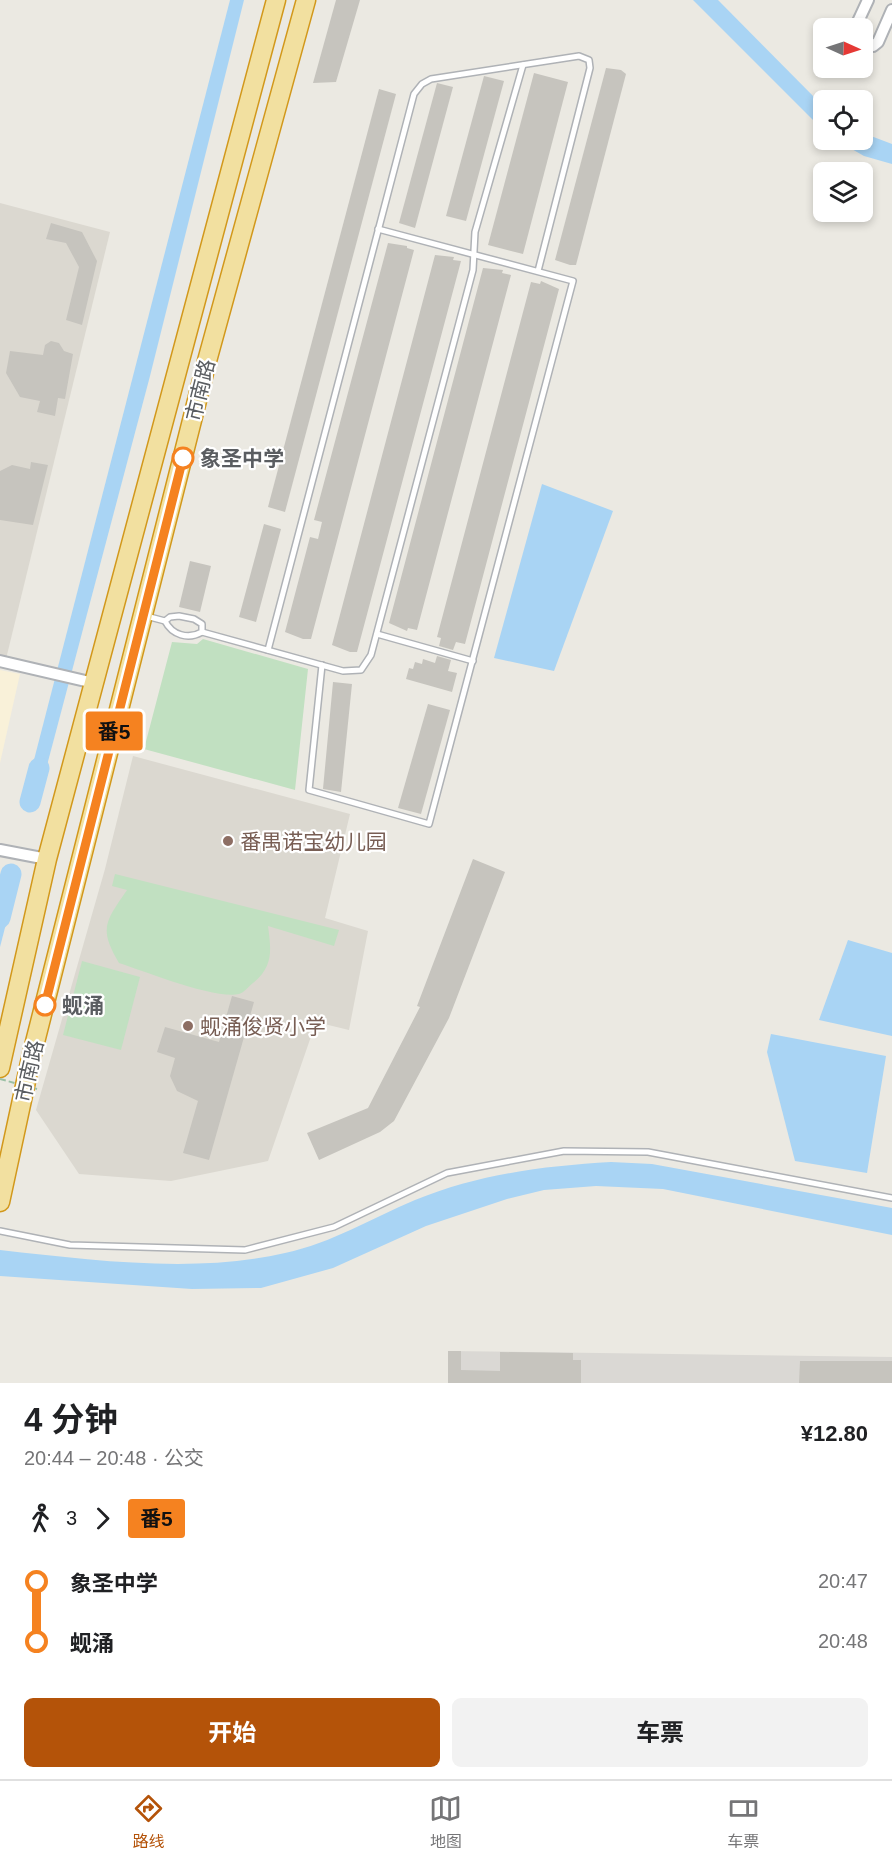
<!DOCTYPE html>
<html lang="zh">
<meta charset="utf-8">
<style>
:root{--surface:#fff;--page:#f2f2f2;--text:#202124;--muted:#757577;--line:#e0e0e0;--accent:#b45309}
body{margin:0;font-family:Helvetica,"Noto Sans SC",sans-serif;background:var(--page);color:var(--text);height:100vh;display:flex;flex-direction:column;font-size:22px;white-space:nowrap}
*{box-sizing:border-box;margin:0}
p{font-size:20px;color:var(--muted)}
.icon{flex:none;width:33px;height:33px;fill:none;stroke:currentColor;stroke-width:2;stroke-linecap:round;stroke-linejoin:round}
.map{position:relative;height:1383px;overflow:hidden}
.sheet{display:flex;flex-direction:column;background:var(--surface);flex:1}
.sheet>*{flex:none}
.badge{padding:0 12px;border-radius:4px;font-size:21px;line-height:39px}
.needle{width:39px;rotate:93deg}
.tools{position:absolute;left:813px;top:18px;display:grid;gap:12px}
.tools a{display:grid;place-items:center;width:60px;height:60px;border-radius:9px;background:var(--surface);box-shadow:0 3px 9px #0003;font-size:30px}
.map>.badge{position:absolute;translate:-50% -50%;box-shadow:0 0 0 3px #fff}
.legs{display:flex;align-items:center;gap:9px;height:66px;padding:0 24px;font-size:20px}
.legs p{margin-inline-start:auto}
.head{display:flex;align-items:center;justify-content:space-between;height:102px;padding:0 24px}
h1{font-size:33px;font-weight:700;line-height:45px}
.button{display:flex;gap:12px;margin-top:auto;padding:12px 24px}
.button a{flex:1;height:69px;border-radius:9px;background:var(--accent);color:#fff;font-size:24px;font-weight:700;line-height:69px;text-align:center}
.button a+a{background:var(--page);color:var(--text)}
ul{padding:0 24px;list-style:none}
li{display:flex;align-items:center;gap:21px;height:60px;font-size:22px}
li i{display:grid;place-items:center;width:9px;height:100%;margin:0 8px;background:currentColor}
li i::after{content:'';width:15px;height:15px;margin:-8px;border:4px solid;border-radius:50%;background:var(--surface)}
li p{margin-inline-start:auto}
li:first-child i{background:linear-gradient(#0000 50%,currentColor 0)}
li:last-child i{background:linear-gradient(currentColor 50%,#0000 0)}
.menu{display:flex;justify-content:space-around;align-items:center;height:84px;border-top:2px solid var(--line);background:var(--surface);font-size:16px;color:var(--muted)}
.menu a{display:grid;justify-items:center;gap:3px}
.menu .current{color:var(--accent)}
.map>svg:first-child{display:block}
.commercial{fill:#f9f1d9}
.industrial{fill:#dad8d4}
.education{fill:#dbd8d0}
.green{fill:#c1e0c1}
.water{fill:#a9d4f4}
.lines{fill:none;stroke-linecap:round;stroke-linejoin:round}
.river{stroke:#a9d4f4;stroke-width:21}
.building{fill:#c6c4be}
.service-casing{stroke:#afb2b6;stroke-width:8}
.minor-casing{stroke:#afb2b6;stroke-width:14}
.trunk-casing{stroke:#d2981b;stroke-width:21}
.service{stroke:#fff;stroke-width:5}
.minor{stroke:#fff;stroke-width:10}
.trunk{stroke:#f2e0a0;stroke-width:18}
.path-bridge{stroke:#9bc0a5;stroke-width:2;stroke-dasharray:6 3;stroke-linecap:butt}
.line-1-casing{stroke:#fff;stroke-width:14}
.line-1{stroke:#f58220;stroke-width:9}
.stop-1-dot{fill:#fff;stroke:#f58220;stroke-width:3}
.education-dot{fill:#8d6e63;stroke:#fff;stroke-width:2}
.labels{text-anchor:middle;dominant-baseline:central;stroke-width:4.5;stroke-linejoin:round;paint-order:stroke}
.street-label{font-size:21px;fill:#5a5d61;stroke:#fff}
.stop-label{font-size:21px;font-weight:bold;fill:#5a5d61;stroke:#fff;text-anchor:start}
.education-label{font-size:21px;fill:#785e54;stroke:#fff;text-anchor:start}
</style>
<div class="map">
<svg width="892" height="1383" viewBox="0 0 892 1383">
<rect width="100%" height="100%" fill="#ebe9e2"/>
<path class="commercial" d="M0 670 20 674 0 763Z"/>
<path class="industrial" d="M448 1351 892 1357V1383H448Z"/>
<g class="education">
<path d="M0 203 110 232 6 659 0 658Z"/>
<path d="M133 756 350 814 325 918 368 931 349 1030 316 1022 268 1161 171 1181 79 1174 36 1110 105 869Z"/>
</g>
<g class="green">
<path d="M203 639 308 669 295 790 144 749 172 642 197 644Z"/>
<path d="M115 874 339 930 334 946 268 926C271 949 274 966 253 983 249 986 244 993 239 994 216 1000 144 971 119 963 98 928 106 921 127 890L112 886Z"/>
<path d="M82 961 140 977 121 1050 63 1035Z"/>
</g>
<g class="water">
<path d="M230 0H244L150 376 41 788 32 796 27 787Z"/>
<path d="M693 0H718L823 106V130Z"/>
<path d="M863 133 892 144V164L864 156 836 140H862Z"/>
<path d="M542 484 613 511 554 671 494 658Z"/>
<path d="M10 880 15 889 0 947V896L3 885Z"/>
<path d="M848 940 892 953V1036L819 1020Z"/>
<path d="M771 1034 886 1056 867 1173 795 1161 767 1052Z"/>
<path d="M611 1162 652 1164 892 1208V1235L663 1189 596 1186 544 1190 507 1199 426 1226 333 1268 261 1288 192 1289 0 1276V1250C91 1260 195 1274 285 1253 332 1243 372 1218 415 1200 479 1174 543 1166 611 1162Z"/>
</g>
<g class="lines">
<g class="river">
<path d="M30 802 39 768"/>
<path d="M0 918 11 874"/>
</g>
</g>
<g class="building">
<path d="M336 0H360L336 82 313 83Z"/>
<path d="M606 68 621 70 626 74 576 265H570L555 260Z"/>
<path d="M534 73 568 82 523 254 488 245Z"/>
<path d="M484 76 504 81 466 221 446 216Z"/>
<path d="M437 83 453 87 415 228 399 223Z"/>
<path d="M379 89 396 94 285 512 268 507Z"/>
<path d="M51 223 82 232 97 261 82 325 66 320 79 267 66 243 46 239Z"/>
<path d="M388 243 407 246V248L414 250 311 639H303L285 632 310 537 318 539 322 522 314 520Z"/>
<path d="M435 255 454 257 453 260 461 261 357 652H350L332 645Z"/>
<path d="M483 268 503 270 502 273 511 275 417 630 408 628 407 631 389 623Z"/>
<path d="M541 281 559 289 465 644 456 642 453 650 439 646 441 638 437 637 531 282 540 284Z"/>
<path d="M51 341 59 343 64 351 73 354 65 399 58 398 55 416 37 412 40 401 20 397 6 373 10 351 43 355 45 345Z"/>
<path d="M31 462 48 465 33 525 0 520V471L12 465 30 469Z"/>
<path d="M264 524 281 529 256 622 239 617Z"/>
<path d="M190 561 211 566 200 612 179 607Z"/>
<path d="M437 656 451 660 448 671 457 673 452 692 406 679 409 668 413 669 415 662 422 664 423 659 435 663Z"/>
<path d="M333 682 352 684 341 792 323 789Z"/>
<path d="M428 704 450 710 421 814 398 808Z"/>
<path d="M473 859 505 872 449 1018 394 1121 380 1132 319 1160 307 1133 368 1108 420 1007 417 1006Z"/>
<path d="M232 996 254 1002 209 1160 183 1153 198 1101 177 1091 170 1076 175 1058 157 1052 165 1027 219 1042Z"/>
<path d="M448 1351H461V1370L500 1371V1352L573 1353V1360H581V1383H448Z"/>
<path d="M800 1361H892V1383H799Z"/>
</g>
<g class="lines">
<g class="service-casing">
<g id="service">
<path d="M146 616 165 621"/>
<path d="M179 616 194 619 202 624V632C188 640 172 635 165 621L170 617Z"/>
<path d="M202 632 343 671 361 670 371 655 473 270 475 232 523 65"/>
<path d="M377 634 473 661"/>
<path d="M268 650 414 94 422 84 431 79 579 56 589 60 590 68 538 271"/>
<path d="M322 665 309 790 429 824 573 281 378 229"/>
<path d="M0 1231 70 1245 245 1250 334 1227 447 1173 564 1151 648 1152 892 1198"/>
</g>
</g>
<g class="minor-casing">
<g id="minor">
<path d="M855 28 868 0"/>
<path d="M862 45 873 46 878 42 892 10"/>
<path d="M0 661 94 683"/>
<path d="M0 850 47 859"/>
</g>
</g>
<g class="trunk-casing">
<g id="trunk">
<path d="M0 1068 47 859 276 0"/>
<path d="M0 1202 31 1058 207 361 306 0"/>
</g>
</g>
<use href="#service" class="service"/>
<use href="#minor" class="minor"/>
<use href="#trunk" class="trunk"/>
<path class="path-bridge" d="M0 1079 37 1089"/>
</g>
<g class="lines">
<g class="line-1-casing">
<path id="line-1" d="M45 1005 183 458"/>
</g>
<use href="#line-1" class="line-1"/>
</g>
<g class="stop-1-dot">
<circle cx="183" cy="458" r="10"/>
<circle cx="45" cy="1005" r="10"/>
</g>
<g class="education-dot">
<circle cx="228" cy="841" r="6"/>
<circle cx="188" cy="1026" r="6"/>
</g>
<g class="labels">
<g class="street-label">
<text transform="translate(200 390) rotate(-76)">市南路</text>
<text transform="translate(29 1071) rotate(-77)">市南路</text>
</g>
<g class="stop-label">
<text x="200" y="458">象圣中学</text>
<text x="62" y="1005">蚬涌</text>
</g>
<g class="education-label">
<text x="240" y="841">番禺诺宝幼儿园</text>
<text x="200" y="1026">蚬涌俊贤小学</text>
</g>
</g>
</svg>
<div class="tools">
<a><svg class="needle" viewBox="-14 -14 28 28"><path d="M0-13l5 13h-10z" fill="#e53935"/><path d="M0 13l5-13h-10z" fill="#757577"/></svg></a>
<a><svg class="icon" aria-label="locate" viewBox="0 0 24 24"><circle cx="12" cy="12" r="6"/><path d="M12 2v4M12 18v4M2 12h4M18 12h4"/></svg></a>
<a><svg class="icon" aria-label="layers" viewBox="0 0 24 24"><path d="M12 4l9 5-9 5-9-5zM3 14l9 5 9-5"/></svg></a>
</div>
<b class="badge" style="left:114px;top:731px;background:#f58220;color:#111">番5</b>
</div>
<section class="sheet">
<div class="head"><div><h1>4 分钟</h1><p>20:44 – 20:48 · 公交</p></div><b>¥12.80</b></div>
<div class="legs"><svg class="icon" aria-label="walk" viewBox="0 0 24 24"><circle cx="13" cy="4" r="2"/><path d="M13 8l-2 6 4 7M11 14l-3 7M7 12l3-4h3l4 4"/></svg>3<svg class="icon" aria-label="forward" viewBox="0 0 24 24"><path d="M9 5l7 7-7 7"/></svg><b class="badge" style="background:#f58220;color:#111">番5</b></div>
<ul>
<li><i style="color:#f58220"></i><b>象圣中学</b><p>20:47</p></li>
<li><i style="color:#f58220"></i><b>蚬涌</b><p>20:48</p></li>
</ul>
<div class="button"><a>开始</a><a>车票</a></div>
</section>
<nav class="menu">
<a class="current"><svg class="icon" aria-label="directions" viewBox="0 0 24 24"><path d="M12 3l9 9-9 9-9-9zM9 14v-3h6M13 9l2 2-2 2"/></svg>路线</a>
<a><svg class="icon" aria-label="map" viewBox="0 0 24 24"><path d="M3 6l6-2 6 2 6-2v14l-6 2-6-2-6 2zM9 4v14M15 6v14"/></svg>地图</a>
<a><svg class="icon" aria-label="tickets" viewBox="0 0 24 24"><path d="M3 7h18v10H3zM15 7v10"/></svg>车票</a>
</nav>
